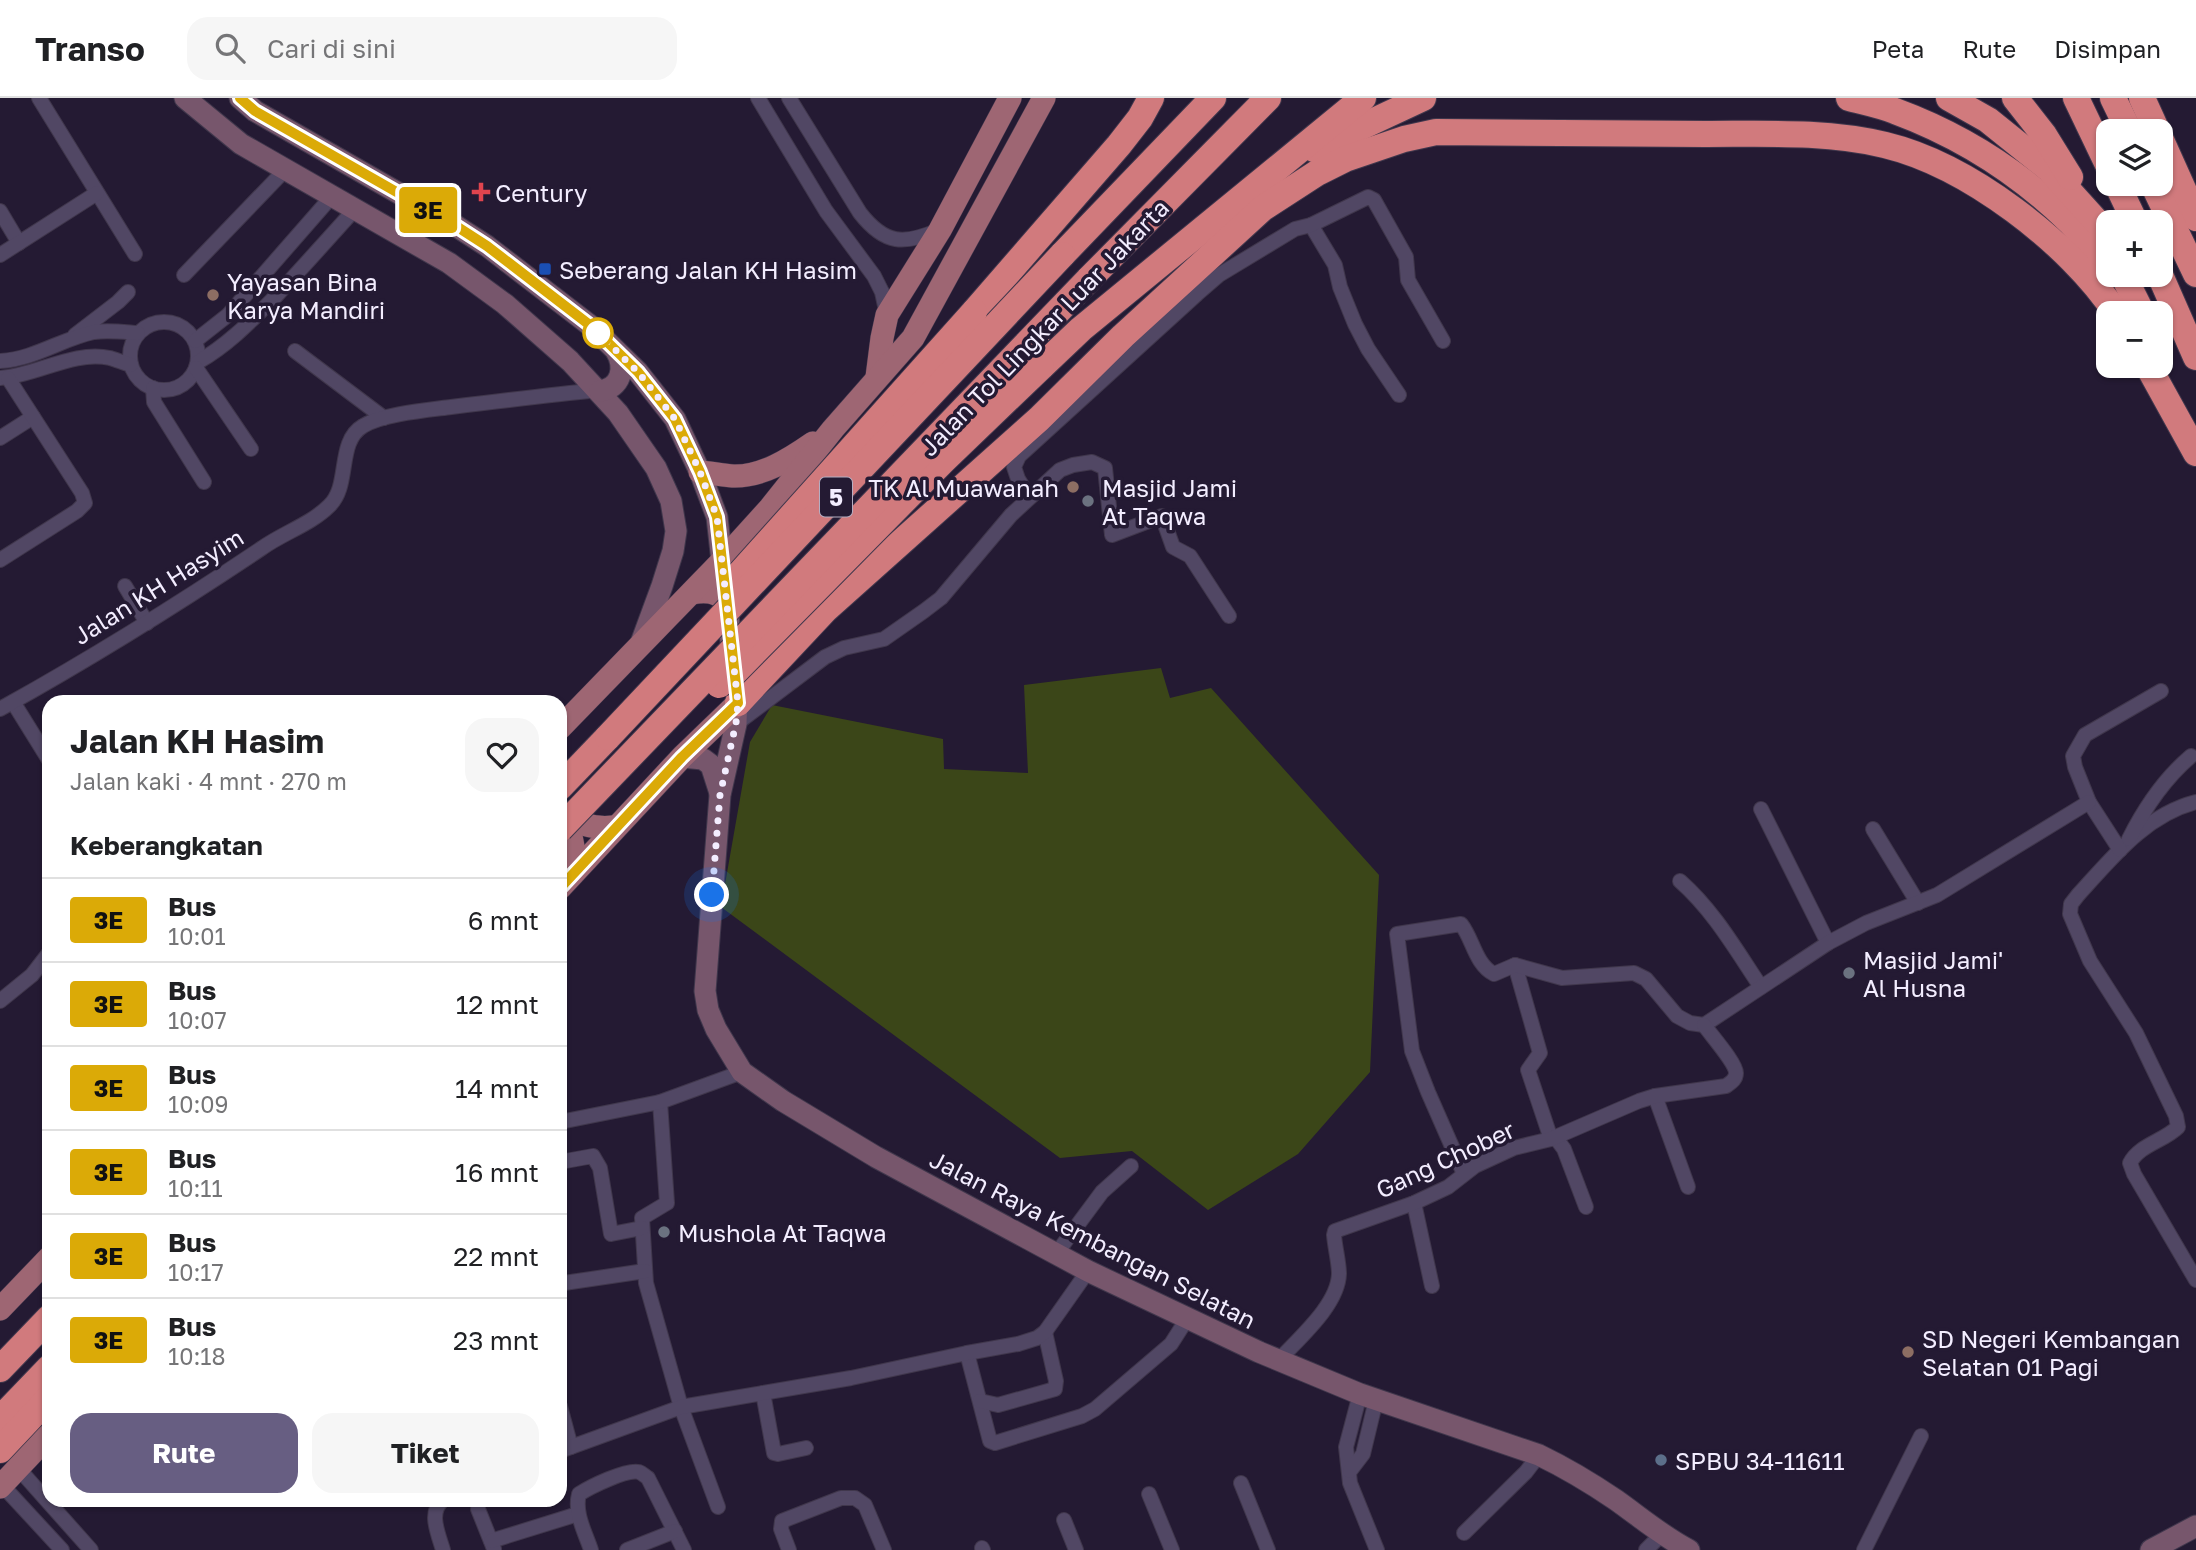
<!DOCTYPE html>
<html lang="id">
<meta charset="utf-8">
<style>
:root{--surface:#fff;--page:#f6f6f6;--text:#202124;--muted:#757577;--line:#e0e0e0;--accent:#675e82}
body{margin:0;font-family:"Golos Text",sans-serif;background:var(--page);color:var(--text);height:100vh;display:flex;flex-direction:column;font-size:26px;white-space:nowrap}
*{box-sizing:border-box;margin:0}
p{font-size:23px;color:var(--muted)}
.icon{flex:none;width:38px;height:38px;fill:none;stroke:currentColor;stroke-width:2;stroke-linecap:round;stroke-linejoin:round}
.map{position:relative;flex:1;overflow:hidden}
.drawer{position:absolute;left:42px;top:597px;width:525px;height:812px;display:flex;flex-direction:column;background:var(--surface);border-radius:21px;box-shadow:0 2px 5px #0004}
.drawer>*{flex:none}
.badge{padding:0 14px;border-radius:5px;font-size:24px;line-height:46px}
.buttons{position:absolute;left:2096px;top:21px;display:grid;gap:14px}
.buttons a{display:grid;place-items:center;width:77px;height:77px;border-radius:14px;background:var(--surface);box-shadow:0 2px 5px #0004;font-size:35px}
.you{position:absolute;width:35px;height:35px;margin:-18px;border:5px solid #fff;border-radius:50%;background:#1a73e8;box-shadow:0 0 0 10px #1a73e833}
.map>.badge{position:absolute;translate:-50% -50%;box-shadow:0 0 0 4px #fff}
h2{padding:0 28px;font-size:26px;line-height:63px}
.round{display:grid;place-items:center;flex:none;width:74px;height:74px;border-radius:21px;background:var(--page)}
.overview{display:flex;align-items:center;justify-content:space-between;height:119px;padding:0 28px}
h1{font-size:33px;font-weight:700;line-height:52px}
.cta{display:flex;gap:14px;margin-top:auto;padding:14px 28px}
.cta a{flex:1;height:80px;border-radius:21px;background:var(--accent);color:#fff;font-size:28px;font-weight:700;line-height:80px;text-align:center}
.cta a+a{background:var(--page);color:var(--text)}
ul{padding:0;list-style:none}
li{display:flex;align-items:center;gap:21px;height:84px;padding:0 28px;border-top:2px solid var(--line)}
li div{flex:1}
li b{display:block;font-size:26px}
li em{font-style:normal}
li .badge{min-width:77px;font-weight:700;text-align:center}
header{display:flex;align-items:center;gap:42px;box-sizing:border-box;height:98px;padding:0 35px;background:var(--surface);border-bottom:2px solid var(--line)}
header strong{font-size:33px}
nav{display:flex;gap:38px;margin-inline-start:auto;font-size:24px}
.search{width:490px;height:63px;background:var(--page);display:flex;align-items:center;gap:18px;box-sizing:border-box;padding:0 24px;border-radius:21px;color:var(--muted);font-size:26px}
.map>svg:first-child{display:block}
.green{fill:#3b4618}
.lines{fill:none;stroke-linecap:round;stroke-linejoin:round}
.minor-casing{stroke:#40374c;stroke-width:16}
.secondary-casing{stroke:#40374c;stroke-width:23}
.primary-casing{stroke:#40374c;stroke-width:24}
.motorway-casing{stroke:#40374c;stroke-width:28}
.minor{stroke:#514764;stroke-width:14}
.secondary{stroke:#77566c;stroke-width:21}
.primary{stroke:#9e6673;stroke-width:23}
.motorway{stroke:#d17a7d;stroke-width:26}
.motorway-bridge-casing{stroke:#40374c;stroke-width:28;stroke-linecap:butt}
.motorway-bridge{stroke:#d17a7d;stroke-width:26}
.line-casing{stroke:#fff;stroke-width:16}
.line{stroke:#dbaa07;stroke-width:10}
.walk{stroke:#f3edff;stroke-width:7;stroke-dasharray:0 12.6}
.health-dot{fill:#e0444e;stroke:#241a33;stroke-width:2.5}
.transit-dot{fill:#1a4fb4;stroke:#241a33;stroke-width:2.5}
.education-dot{fill:#8d6e63;stroke:#241a33;stroke-width:2.5}
.stop-dot{fill:#fff;stroke:#dbaa07;stroke-width:3.5}
.worship-dot{fill:#6b7280;stroke:#241a33;stroke-width:2.5}
.service-dot{fill:#5c6f8a;stroke:#241a33;stroke-width:2.5}
.labels{text-anchor:middle;dominant-baseline:central;stroke-width:7;stroke-linejoin:round;paint-order:stroke}
.shield{fill:#241a33;stroke:#b5aec2;stroke-width:2}
.shield-label{font-size:23px;font-weight:bold;fill:#f3edff}
.poi-label{font-size:24px;fill:#f3edff;stroke:#241a33;text-anchor:start}
.street-label{font-size:24px;fill:#f3edff;stroke:#241a33}
</style>
<header>
<strong>Transo</strong>
<div class="search"><svg class="icon" aria-label="search" viewBox="0 0 24 24"><circle cx="10" cy="10" r="6"/><path d="M15 15l6 6"/></svg>Cari di sini</div>
<nav><a>Peta</a><a>Rute</a><a>Disimpan</a></nav>
</header>
<div class="map">
<svg width="2196" height="1452" viewBox="0 0 2196 1452">
<rect width="100%" height="100%" fill="#241a33"/>
<path class="green" d="M1161 570 1170 600 1211 590 1379 777 1370 974 1298 1056 1208 1112 1132 1053 1060 1060 721 809 750 644 772 607 943 641 944 671 1028 675 1024 587Z"/>
<g class="lines">
<g class="minor-casing">
<g id="minor">
<path d="M39 0 135 156"/>
<path d="M758 0 826 113 874 178 882 194 887 217"/>
<path d="M789 0 860 115C885 147 904 147 939 132"/>
<path d="M0 113 19 145"/>
<path d="M1311 127 1335 167 1340 189 1355 226 1368 251 1399 297"/>
<path d="M0 157 97 95"/>
<path d="M184 177 285 72"/>
<circle cx="164" cy="258" r="34"/>
<path d="M75 237 118 204 128 194"/>
<path d="M195 243 228 217 333 97"/>
<path d="M295 253 384 320"/>
<path d="M0 263C35 261 61 241 94 234 109 232 124 234 138 235"/>
<path d="M198 264C228 247 252 222 276 198 303 169 329 140 356 110"/>
<path d="M196 270 251 351"/>
<path d="M0 280C36 278 73 252 110 260 117 262 124 265 131 267"/>
<path d="M153 290 154 304 204 384"/>
<path d="M0 340 33 319"/>
<path d="M1029 399 1018 381 1014 369 1019 358 1197 196 1219 177 1295 131 1311 127 1368 99 1374 102 1406 159 1408 182 1443 243"/>
<path d="M0 462 77 413 85 405 82 395 8 280"/>
<path d="M125 488 147 525"/>
<path d="M13 604 49 662"/>
<path d="M0 611C90 561 177 507 262 450 283 435 311 426 329 408 351 388 336 344 363 328 382 316 428 312 451 309 500 303 549 297 598 292"/>
<path d="M736 626 825 559 844 550 884 541 924 513 941 500 1011 417 1060 372 1073 367 1092 364 1105 370 1112 437 1162 418 1173 449 1190 458 1229 518"/>
<path d="M2196 704C2145 717 2111 761 2078 797L2071 806 2070 816 2090 863 2136 935 2176 1018 2178 1029C2164 1043 2139 1047 2130 1065L2134 1076 2196 1182"/>
<path d="M1761 711 1828 845"/>
<path d="M1873 731 1918 805"/>
<path d="M2129 741C2145 709 2164 681 2191 658"/>
<path d="M2120 752 2089 704 2075 669 2073 658 2085 637 2161 593"/>
<path d="M1680 783C1714 813 1736 852 1761 889"/>
<path d="M1515 867 1540 955 1528 972 1551 1041"/>
<path d="M0 903 32 877 49 855"/>
<path d="M1704 927 1828 845 1866 825 1937 797 2089 704"/>
<path d="M1655 998 1688 1089"/>
<path d="M660 1004 667 1105 642 1120 646 1185 681 1309 718 1409"/>
<path d="M560 1024 660 1004 742 974"/>
<path d="M1555 1039 1564 1051 1586 1109"/>
<path d="M560 1064 593 1058 600 1070 611 1136 642 1130"/>
<path d="M1464 1076 1428 994 1412 953 1397 836 1461 826C1473 841 1475 866 1494 876L1515 867 1562 880 1634 875 1646 881 1677 918 1690 925 1704 927"/>
<path d="M1414 1105 1432 1188"/>
<path d="M1056 1156 1102 1094 1131 1068"/>
<path d="M564 1185 645 1173"/>
<path d="M967 1255 990 1343 995 1345 1082 1318 1095 1311 1171 1246 1187 1221"/>
<path d="M1279 1262C1299 1240 1338 1207 1339 1176 1339 1164 1335 1150 1334 1137L1335 1133 1414 1105 1448 1089 1475 1068 1514 1050 1551 1041 1639 1003 1655 998 1726 988C1730 985 1736 982 1736 975 1736 965 1711 937 1704 927"/>
<path d="M763 1295 774 1355 778 1356 806 1350"/>
<path d="M1360 1296 1346 1349 1350 1385 1377 1452"/>
<path d="M980 1303 998 1307 1055 1291 1056 1283 1045 1234"/>
<path d="M560 1308 571 1349"/>
<path d="M560 1353 681 1309 851 1280 967 1255 1018 1246 1037 1240 1045 1234 1088 1173"/>
<path d="M18 1370 91 1452"/>
<path d="M1350 1373 1363 1356 1376 1302"/>
<path d="M1241 1385 1268 1452"/>
<path d="M2 1387 62 1452"/>
<path d="M1149 1396 1172 1452"/>
<path d="M478 1411 494 1451"/>
<path d="M1064 1422 1076 1452"/>
<path d="M1464 1435 1526 1374 1539 1357"/>
<path d="M491 1443 578 1416"/>
<path d="M982 1450 983 1452"/>
<path d="M443 1452C438 1435 428 1414 443 1402"/>
<path d="M591 1452C585 1434 574 1415 579 1396 590 1389 626 1371 639 1374 642 1375 645 1378 648 1380L684 1452"/>
<path d="M627 1452 675 1433"/>
<path d="M789 1452 781 1431 782 1423 841 1400H855L865 1407 884 1452"/>
<path d="M1646 1452 1662 1436"/>
<path d="M1864 1452 1921 1338"/>
</g>
</g>
<g class="secondary-casing">
<g id="secondary">
<path d="M185 0 241 46 449 165 505 206 570 263 618 315 656 370 671 403 676 433 673 453 662 488 641 545"/>
<path d="M240 0 255 13 456 128 487 148 591 228 638 274 675 321 700 374 717 419 733 561"/>
<path d="M600 293C621 290 626 270 616 253"/>
<path d="M737 593 736 626 720 697 705 893 708 912 716 931 742 974 783 1003 876 1059 1088 1173 1259 1254 1360 1296 1539 1357C1566 1370 1591 1385 1616 1402 1640 1419 1662 1438 1689 1452"/>
<path d="M682 659 703 661 711 667 720 695"/>
<path d="M2151 1452 2196 1428"/>
</g>
</g>
<g class="primary-casing">
<g id="primary">
<path d="M877 279 882 240 887 217 940 132 1010 0"/>
<path d="M700 374C711 375 722 377 733 378 762 379 790 361 813 345"/>
<path d="M692 495C707 492 714 494 727 502"/>
<path d="M560 630 722 463 770 410 833 331 913 240 1044 0"/>
<path d="M560 712C574 726 594 731 613 729L606 738"/>
<path d="M560 719C575 738 577 759 567 781"/>
<path d="M560 790 682 659 738 605"/>
<path d="M0 1211 49 1160"/>
<path d="M0 1389 49 1337"/>
</g>
</g>
<g class="motorway-casing">
<g id="motorway">
<path d="M1849 0C1864 4 1880 7 1895 13 1960 37 2020 75 2070 124 2083 138 2096 153 2109 168"/>
<path d="M1949 0 1988 22 2049 71 2096 123"/>
<path d="M2015 0 2044 37 2070 79"/>
<path d="M2076 0 2109 69"/>
<path d="M2113 0 2129 33"/>
<path d="M2142 0 2157 33"/>
<path d="M2161 42 2196 120"/>
<path d="M1314 51 1423 0"/>
<path d="M2117 86 2135 124"/>
<path d="M2153 86 2196 176"/>
<path d="M1062 157 1213 0"/>
<path d="M2123 177 2142 215"/>
<path d="M2160 177 2196 259"/>
<path d="M1088 182 1268 0"/>
<path d="M974 214 1119 47 1140 20 1151 0"/>
<path d="M2148 268 2196 355"/>
<path d="M1041 269 1081 231 1363 0"/>
<path d="M738 605 825 512 1039 321 1123 238 1263 110 1317 75 1345 61 1404 41 1436 34C1526 34 1616 35 1706 36 1765 36 1827 33 1885 47 1968 67 2070 145 2116 215"/>
<path d="M560 689 608 639"/>
<path d="M0 1271 49 1220"/>
<path d="M0 1321 49 1270"/>
<path d="M0 1352 49 1300"/>
</g>
</g>
<use href="#minor" class="minor"/>
<use href="#secondary" class="secondary"/>
<use href="#primary" class="primary"/>
<use href="#motorway" class="motorway"/>
<g class="motorway-bridge-casing">
<g id="motorway-bridge">
<path d="M734 482 974 214"/>
<path d="M719 587 733 576 943 363 1041 269"/>
<path d="M608 639 1062 157"/>
<path d="M560 731 1088 182"/>
</g>
</g>
<use href="#motorway-bridge" class="motorway-bridge"/>
</g>
<g class="lines">
<g class="line-casing">
<path id="line" d="M240 0 255 13 456 128 487 148 591 228 638 274 675 321 700 374 717 419 738 605 682 659 560 790"/>
</g>
<use href="#line" class="line"/>
<path class="walk" d="M598 235 638 274 657 298 675 321 700 374 717 419 738 605 736 625 720 697 712 797"/>
</g>
<path class="health-dot" d="M477.5 83.5h7v7h7v7h-7v7h-7v-7h-7v-7h7z"/>
<rect class="transit-dot" x="538" y="164" width="14" height="14" rx="3.5"/>
<g class="education-dot">
<circle cx="213" cy="197" r="7"/>
<circle cx="1073" cy="389" r="7"/>
<circle cx="1908" cy="1254" r="7"/>
</g>
<circle class="stop-dot" cx="598" cy="235" r="14"/>
<g class="worship-dot">
<circle cx="1088" cy="403" r="7"/>
<circle cx="1849" cy="875" r="7"/>
<circle cx="664" cy="1134" r="7"/>
</g>
<circle class="service-dot" cx="1661" cy="1362" r="7"/>
<g class="labels">
<rect class="shield" x="820" y="379.5" width="32" height="39" rx="5"/>
<g class="shield-label">
<text x="836" y="399">5</text>
</g>
<g class="poi-label">
<text x="495" y="94">Century</text>
<text x="559" y="171">Seberang Jalan KH Hasim</text>
<text x="227" y="183">Yayasan Bina<tspan x="227" dy="28">Karya Mandiri</tspan></text>
<text x="1059" y="389" text-anchor="end">TK Al Muawanah</text>
<text x="1102" y="389">Masjid Jami<tspan x="1102" dy="28">At Taqwa</tspan></text>
<text x="1863" y="861">Masjid Jami'<tspan x="1863" dy="28">Al Husna</tspan></text>
<text x="678" y="1134">Mushola At Taqwa</text>
<text x="1922" y="1240">SD Negeri Kembangan<tspan x="1922" dy="28">Selatan 01 Pagi</tspan></text>
<text x="1675" y="1362">SPBU 34-11611</text>
</g>
<g class="street-label">
<text transform="translate(1044 229) rotate(-46)">Jalan Tol Lingkar Luar Jakarta</text>
<text transform="translate(158 488) rotate(-32)">Jalan KH Hasyim</text>
<text transform="translate(1445 1061) rotate(-25)">Gang Chober</text>
<text transform="translate(1093 1141) rotate(27)">Jalan Raya Kembangan Selatan</text>
</g>
</g>
</svg>
<div class="buttons">
<a><svg class="icon" aria-label="layers" viewBox="0 0 24 24"><path d="M12 4l9 5-9 5-9-5zM3 14l9 5 9-5"/></svg></a>
<a>+</a>
<a>−</a>
</div>
<div class="you" style="left:712px;top:797px"></div>
<b class="badge" style="left:428px;top:112px;background:#dbaa07;color:#111">3E</b>
<section class="drawer">
<div class="overview"><div><h1>Jalan KH Hasim</h1><p>Jalan kaki · 4 mnt · 270 m</p></div><a class="round"><svg class="icon" aria-label="heart" viewBox="0 0 24 24"><path d="M12 20l-8-8c-3-5 5-10 8-4 3-6 11-1 8 4z"/></svg></a></div>
<h2>Keberangkatan</h2>
<ul>
<li><span class="badge" style="background:#dbaa07;color:#111">3E</span><div><b>Bus</b><p>10:01</p></div><em>6 mnt</em></li>
<li><span class="badge" style="background:#dbaa07;color:#111">3E</span><div><b>Bus</b><p>10:07</p></div><em>12 mnt</em></li>
<li><span class="badge" style="background:#dbaa07;color:#111">3E</span><div><b>Bus</b><p>10:09</p></div><em>14 mnt</em></li>
<li><span class="badge" style="background:#dbaa07;color:#111">3E</span><div><b>Bus</b><p>10:11</p></div><em>16 mnt</em></li>
<li><span class="badge" style="background:#dbaa07;color:#111">3E</span><div><b>Bus</b><p>10:17</p></div><em>22 mnt</em></li>
<li><span class="badge" style="background:#dbaa07;color:#111">3E</span><div><b>Bus</b><p>10:18</p></div><em>23 mnt</em></li>
</ul>
<div class="cta"><a>Rute</a><a>Tiket</a></div>
</section>
</div>
